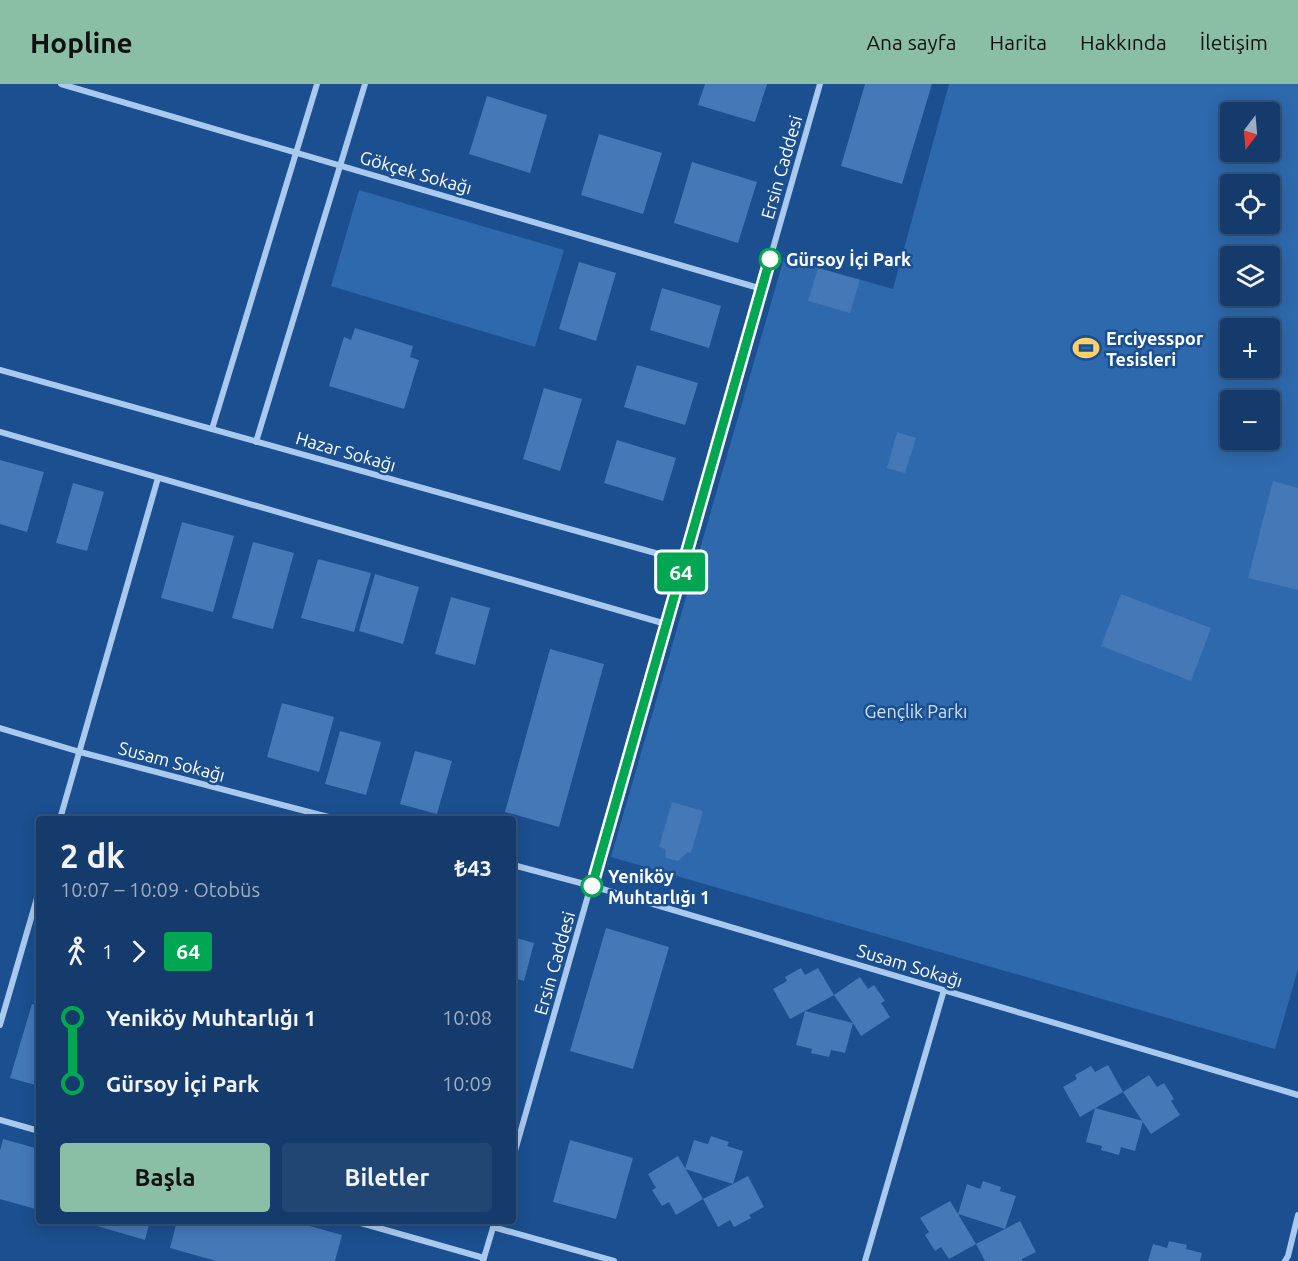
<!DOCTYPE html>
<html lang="tr">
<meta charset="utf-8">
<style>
:root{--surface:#143b6b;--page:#214673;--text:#f1f3f6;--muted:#9dadc1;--line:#33557e;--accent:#8abfa5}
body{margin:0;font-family:Ubuntu,sans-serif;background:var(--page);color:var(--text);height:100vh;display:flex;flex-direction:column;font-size:22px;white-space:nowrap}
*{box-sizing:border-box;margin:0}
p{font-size:20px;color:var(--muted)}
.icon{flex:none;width:33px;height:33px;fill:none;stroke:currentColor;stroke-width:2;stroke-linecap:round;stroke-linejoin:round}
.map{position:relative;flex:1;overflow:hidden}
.sheet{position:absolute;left:36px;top:732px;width:480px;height:408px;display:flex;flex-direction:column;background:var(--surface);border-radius:6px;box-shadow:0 3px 15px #0003,0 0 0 2px var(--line)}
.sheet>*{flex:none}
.badge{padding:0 12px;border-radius:4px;font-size:21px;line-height:39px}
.needle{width:39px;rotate:196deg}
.tools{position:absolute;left:1220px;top:18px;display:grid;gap:12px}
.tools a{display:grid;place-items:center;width:60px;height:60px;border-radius:6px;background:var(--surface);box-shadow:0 3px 15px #0003,0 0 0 2px var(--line);font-size:30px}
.map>.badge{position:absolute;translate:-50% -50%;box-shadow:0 0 0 3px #fff}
.legs{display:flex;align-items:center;gap:9px;height:66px;padding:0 24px;font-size:20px}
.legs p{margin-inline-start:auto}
.overview{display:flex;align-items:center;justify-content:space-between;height:102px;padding:0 24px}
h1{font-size:33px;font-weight:700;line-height:45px}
.button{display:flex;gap:12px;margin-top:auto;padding:12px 24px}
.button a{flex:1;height:69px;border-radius:6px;background:var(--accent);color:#111;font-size:24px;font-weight:700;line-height:69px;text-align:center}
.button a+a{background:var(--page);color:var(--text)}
ul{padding:0 24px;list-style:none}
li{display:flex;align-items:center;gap:21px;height:66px;font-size:22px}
li i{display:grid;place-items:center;width:9px;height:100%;margin:0 8px;background:currentColor}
li i::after{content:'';width:15px;height:15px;margin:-8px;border:4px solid;border-radius:50%;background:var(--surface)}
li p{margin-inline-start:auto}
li:first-child i{background:linear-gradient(#0000 50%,currentColor 0)}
li:last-child i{background:linear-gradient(currentColor 50%,#0000 0)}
header{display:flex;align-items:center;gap:36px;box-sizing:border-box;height:84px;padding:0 30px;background:var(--accent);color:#111}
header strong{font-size:28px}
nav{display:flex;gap:33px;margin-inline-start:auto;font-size:21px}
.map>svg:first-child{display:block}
.green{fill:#2e69ad;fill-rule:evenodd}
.building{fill:#4478b7}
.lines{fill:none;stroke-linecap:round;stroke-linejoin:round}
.street{stroke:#a9c9ee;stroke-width:6}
.line-1-casing{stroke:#fff;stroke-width:14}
.line-1{stroke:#00a651;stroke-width:9}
.stop-1-dot{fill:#fff;stroke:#00a651;stroke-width:3}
.labels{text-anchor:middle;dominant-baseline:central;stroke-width:5;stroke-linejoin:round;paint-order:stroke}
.street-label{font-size:18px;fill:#fff;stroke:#1b4f8f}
.stop-label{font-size:18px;font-weight:bold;fill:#fff;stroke:#1b4f8f;text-anchor:start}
.poi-label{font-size:18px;font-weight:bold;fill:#fff;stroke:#1b4f8f;text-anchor:start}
.park-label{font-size:18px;fill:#cfe3fa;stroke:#1b4f8f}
</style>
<header>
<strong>Hopline</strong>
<nav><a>Ana sayfa</a><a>Harita</a><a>Hakkında</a><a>İletişim</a></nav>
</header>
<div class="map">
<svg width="1298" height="1177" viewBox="0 0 1298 1177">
<rect width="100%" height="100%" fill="#1b4f8f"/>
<g class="green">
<path d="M949 0H1298V885L1275 965 611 773 784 174 893 205ZM1230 28H1269V68H1230ZM1230 100H1269V140H1230ZM1230 172H1269V212H1230ZM1230 244H1269V284H1230ZM1230 316H1269V356H1230Z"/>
<path d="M359 106 564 166 535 263 331 202Z"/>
</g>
<g class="building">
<path d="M705 0H767L755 38 698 21Z"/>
<path d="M865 0H932L902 100 841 82Z"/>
<path d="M487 12 547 31 530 89 469 70Z"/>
<path d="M599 50 662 69 643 130 581 111Z"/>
<path d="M692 78 757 98 738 159 674 139Z"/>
<path d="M579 178 616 189 596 257 559 245Z"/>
<path d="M818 184 860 196 850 229 808 217Z"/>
<path d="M662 204 721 222 709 264 650 246Z"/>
<path d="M355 244 413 262 410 273 419 276 404 325 329 302 344 253 351 256Z"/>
<path d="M637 281 698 299 685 341 624 323Z"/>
<path d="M544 304 582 315 560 387 523 375Z"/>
<path d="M897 348 916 354 905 389 887 384Z"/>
<path d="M617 356 676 374 663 417 604 399Z"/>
<path d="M0 376 44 388 27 448 0 440Z"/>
<path d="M1273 397 1298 404V506L1248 494Z"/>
<path d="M73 399 104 408 87 467 56 459Z"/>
<path d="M182 438 234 452 213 528 161 514Z"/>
<path d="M253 458 294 469 273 545 232 534Z"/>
<path d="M318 475 371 489 354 548 301 534Z"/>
<path d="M375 490 419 503 403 560 359 547Z"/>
<path d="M1121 510 1211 544 1191 597 1101 562Z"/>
<path d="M451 513 490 524 475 581 435 570Z"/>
<path d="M550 565 604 580 559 743 505 728Z"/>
<path d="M282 619 334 633 319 688 267 673Z"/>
<path d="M340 647 381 658 366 711 325 700Z"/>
<path d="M415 667 452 677 437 730 400 720Z"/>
<path d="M672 718 703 727 691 769 688 768 678 777 666 774 665 765 659 763Z"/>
<path d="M606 844 669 863 633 985 570 967Z"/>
<path d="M513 853 534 859 524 897 513 894Z"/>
<path d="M801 884 805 891 818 884 834 911 860 893 868 905 874 901 885 917 881 919 890 933 861 952 853 939 834 911 805 927 853 939 845 969 831 966 829 973 811 969 812 965 796 961 805 927 790 935 773 905 787 897 785 893Z"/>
<path d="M32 920 39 922V1002L10 994Z"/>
<path d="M1108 981 1123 1008 1080 1033 1063 1003 1077 995 1075 991 1091 982 1095 988Z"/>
<path d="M1149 991 1157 1003 1164 999 1174 1015 1171 1017 1180 1031 1151 1050 1123 1008Z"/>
<path d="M1095 1024 1143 1037 1135 1067 1121 1063 1119 1071 1101 1066 1102 1062 1086 1058Z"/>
<path d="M711 1052 729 1058 727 1062 743 1067 733 1100 748 1092 764 1123 749 1131 751 1134 734 1143 730 1136 718 1143 703 1115 733 1100 685 1085 694 1056 708 1060Z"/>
<path d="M3 1055 39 1065V1126L0 1115V1067Z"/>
<path d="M570 1056 633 1074 616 1135 553 1118Z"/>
<path d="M678 1072 703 1115 676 1131 669 1118 662 1122 652 1106 656 1104 648 1090Z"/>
<path d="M983 1097 1001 1103 1000 1107 1016 1112 1005 1145 1020 1137 1036 1168 1022 1175V1177H985L976 1160 949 1175 941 1163 935 1167 925 1151 929 1148 920 1134 950 1117 958 1130 976 1160 1005 1145 958 1130 967 1100 980 1105Z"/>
<path d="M80 1137H150L145 1156Z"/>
<path d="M177 1137H292L342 1151 335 1177H216L170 1164Z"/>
<path d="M1169 1157 1187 1161 1186 1165 1202 1169 1200 1177H1148L1153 1160 1167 1164Z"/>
</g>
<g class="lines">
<g class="street">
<path d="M61 0 762 205"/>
<path d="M0 286 684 477"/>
<path d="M212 345 317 0"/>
<path d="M0 348 666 540"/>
<path d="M256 358 365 0"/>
<path d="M0 644 80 668 336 735"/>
<path d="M60 735 158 394"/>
<path d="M513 781 592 802 1298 1011"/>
<path d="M0 941 39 807"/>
<path d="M0 1036 39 1047"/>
<path d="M513 1074 820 0"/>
<path d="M354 1137 484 1174"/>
<path d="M493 1143 614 1177"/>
<path d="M483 1177 495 1137"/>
<path d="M865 1177 944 906"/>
<path d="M1285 1177 1288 1172 1298 1131"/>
</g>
</g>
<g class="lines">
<g class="line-1-casing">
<path id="line-1" d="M592 802 770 175"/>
</g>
<use href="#line-1" class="line-1"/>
</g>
<defs>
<g id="stadium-bare" transform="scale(2.07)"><path d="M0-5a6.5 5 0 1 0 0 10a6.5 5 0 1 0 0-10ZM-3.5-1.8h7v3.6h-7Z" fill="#ffd166" stroke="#1b4f8f" stroke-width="2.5" paint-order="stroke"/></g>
</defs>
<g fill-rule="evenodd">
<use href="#stadium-bare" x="1086" y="264"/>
</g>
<g class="stop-1-dot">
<circle cx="770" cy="175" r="10"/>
<circle cx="592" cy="802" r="10"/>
</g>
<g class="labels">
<g class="street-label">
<text transform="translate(781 83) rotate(-74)">Ersin Caddesi</text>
<text transform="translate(416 88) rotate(16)">Gökçek Sokağı</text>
<text transform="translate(346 367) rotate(16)">Hazar Sokağı</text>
<text transform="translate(172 677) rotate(15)">Susam Sokağı</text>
<text transform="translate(554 879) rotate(-74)">Ersin Caddesi</text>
<text transform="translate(910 881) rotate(17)">Susam Sokağı</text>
</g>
<g class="stop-label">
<text x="786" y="175">Gürsoy İçi Park</text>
<text x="608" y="792">Yeniköy<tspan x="608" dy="21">Muhtarlığı 1</tspan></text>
</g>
<g class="poi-label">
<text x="1106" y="254">Erciyesspor<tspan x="1106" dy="21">Tesisleri</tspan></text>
</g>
<g class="park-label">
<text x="916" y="627">Gençlik Parkı</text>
</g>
</g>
</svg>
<div class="tools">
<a><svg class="needle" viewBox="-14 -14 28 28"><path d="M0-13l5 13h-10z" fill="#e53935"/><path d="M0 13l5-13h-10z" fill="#9dadc1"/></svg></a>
<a><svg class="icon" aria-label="locate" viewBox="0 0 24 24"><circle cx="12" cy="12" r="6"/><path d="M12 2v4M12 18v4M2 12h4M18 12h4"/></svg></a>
<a><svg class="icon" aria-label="layers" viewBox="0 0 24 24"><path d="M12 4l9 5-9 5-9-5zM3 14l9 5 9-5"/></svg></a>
<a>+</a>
<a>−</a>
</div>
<b class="badge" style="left:681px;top:488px;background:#00a651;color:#fff">64</b>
<section class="sheet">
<div class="overview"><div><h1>2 dk</h1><p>10:07 – 10:09 · Otobüs</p></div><b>₺43</b></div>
<div class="legs"><svg class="icon" aria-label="walk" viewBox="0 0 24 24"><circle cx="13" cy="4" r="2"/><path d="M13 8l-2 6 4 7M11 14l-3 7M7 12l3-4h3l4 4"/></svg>1<svg class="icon" aria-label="forward" viewBox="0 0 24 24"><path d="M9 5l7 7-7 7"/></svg><b class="badge" style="background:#00a651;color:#fff">64</b></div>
<ul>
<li><i style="color:#00a651"></i><b>Yeniköy Muhtarlığı 1</b><p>10:08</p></li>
<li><i style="color:#00a651"></i><b>Gürsoy İçi Park</b><p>10:09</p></li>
</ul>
<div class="button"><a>Başla</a><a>Biletler</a></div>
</section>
</div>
